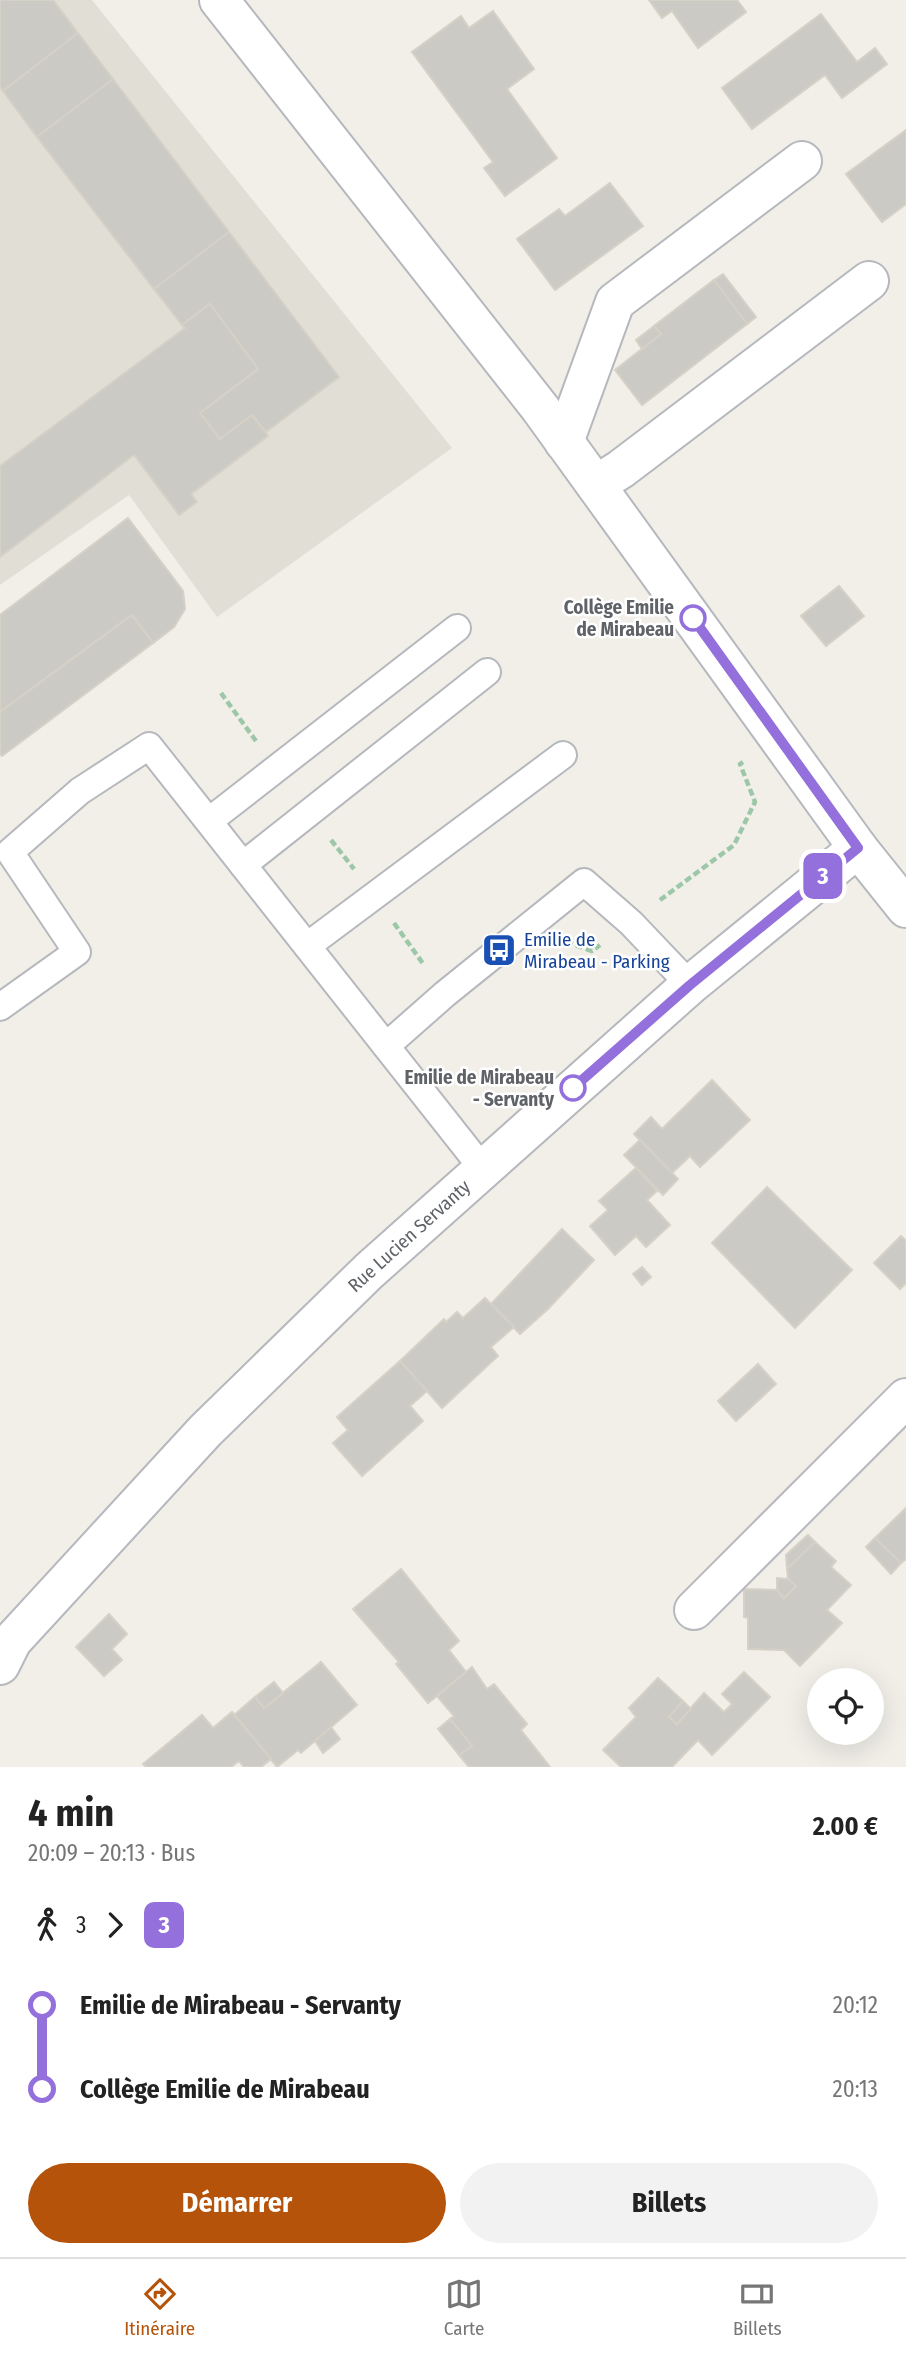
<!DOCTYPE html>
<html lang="fr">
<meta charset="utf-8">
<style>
:root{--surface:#fff;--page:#f2f2f2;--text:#222;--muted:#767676;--line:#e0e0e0;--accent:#b45309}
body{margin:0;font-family:"Fira Sans Condensed",sans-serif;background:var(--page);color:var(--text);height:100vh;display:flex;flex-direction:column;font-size:26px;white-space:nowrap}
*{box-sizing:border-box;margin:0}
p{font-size:23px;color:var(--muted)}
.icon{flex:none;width:38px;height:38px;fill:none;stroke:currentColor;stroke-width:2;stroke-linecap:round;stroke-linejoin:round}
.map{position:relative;height:1767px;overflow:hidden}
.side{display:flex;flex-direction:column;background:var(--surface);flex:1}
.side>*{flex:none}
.badge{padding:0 14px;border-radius:10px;font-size:24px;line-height:46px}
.tools{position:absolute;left:807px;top:1668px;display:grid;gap:14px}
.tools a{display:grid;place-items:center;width:77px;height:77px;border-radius:50%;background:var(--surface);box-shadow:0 7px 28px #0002;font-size:35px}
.map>.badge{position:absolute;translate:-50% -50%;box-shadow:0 0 0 4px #fff}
.legs{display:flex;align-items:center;gap:10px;height:77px;padding:0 28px;font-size:23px}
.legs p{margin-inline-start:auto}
.head{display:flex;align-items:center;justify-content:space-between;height:119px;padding:0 28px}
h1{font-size:38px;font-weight:700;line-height:52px}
.primary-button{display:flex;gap:14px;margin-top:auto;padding:14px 28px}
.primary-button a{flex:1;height:80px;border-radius:42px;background:var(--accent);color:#fff;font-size:28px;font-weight:700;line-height:80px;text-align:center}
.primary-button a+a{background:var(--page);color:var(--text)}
ul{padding:0 28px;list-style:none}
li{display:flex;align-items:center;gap:24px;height:84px;font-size:26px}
li i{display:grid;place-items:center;width:10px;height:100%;margin:0 9px;background:currentColor}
li i::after{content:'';width:18px;height:18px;margin:-9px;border:5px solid;border-radius:50%;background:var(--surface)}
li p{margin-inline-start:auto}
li:first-child i{background:linear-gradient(#0000 50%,currentColor 0)}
li:last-child i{background:linear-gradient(currentColor 50%,#0000 0)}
.tabs{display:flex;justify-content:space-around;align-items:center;height:98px;border-top:2px solid var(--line);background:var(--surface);font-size:19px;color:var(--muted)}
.tabs a{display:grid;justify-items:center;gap:4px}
.tabs .current{color:var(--accent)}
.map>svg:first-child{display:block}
.education{fill:#e1ded6}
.building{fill:#cccac5;stroke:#d6d1c6;stroke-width:2}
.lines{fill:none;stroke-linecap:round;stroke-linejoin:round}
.service-casing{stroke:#b5b8bc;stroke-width:30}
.minor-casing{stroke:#b5b8bc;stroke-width:42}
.tertiary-casing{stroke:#b5b8bc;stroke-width:42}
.path{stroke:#9cc7a9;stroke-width:4.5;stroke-dasharray:7 3.5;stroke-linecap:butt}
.service{stroke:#fff;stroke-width:26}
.minor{stroke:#fff;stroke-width:38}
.tertiary{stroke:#fff;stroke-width:38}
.line-1-casing{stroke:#fff;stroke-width:16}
.line-1{stroke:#9370db;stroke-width:10}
.stop-1-dot{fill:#fff;stroke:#9370db;stroke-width:3.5}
.labels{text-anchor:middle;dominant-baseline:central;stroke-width:5;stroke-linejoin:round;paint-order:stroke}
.stop-label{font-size:19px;font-weight:bold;fill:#5f6368;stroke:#fff;text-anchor:end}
.transit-label{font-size:19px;fill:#164399;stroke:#fff;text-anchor:start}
.street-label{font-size:19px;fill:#5f6368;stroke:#fff}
</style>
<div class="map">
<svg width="906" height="1767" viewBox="0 0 906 1767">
<rect width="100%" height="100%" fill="#f1efe8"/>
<path class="education" d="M0 0H92L452 448 217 617 129 495 0 585Z"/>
<g class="building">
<path d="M0 0H53L78 33 3 91 0 87Z"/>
<path d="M649 0H737L746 12 698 48 672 11 662 18Z"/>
<path d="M493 11 534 69 507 89 557 158 505 196 484 168 493 162 412 52 461 16 469 28Z"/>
<path d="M821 14 857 62 875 48 887 64 842 98 825 75 752 129 722 88Z"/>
<path d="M78 33 113 79 37 137 3 91Z"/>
<path d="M113 79 229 232 154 289 37 137Z"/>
<path d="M906 130V204L882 222 846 174Z"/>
<path d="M610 183 643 226 555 290 517 239 559 209 565 216Z"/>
<path d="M229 232 339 377 266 432 252 415 220 439 200 413 258 369 210 304 182 325 154 289Z"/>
<path d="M723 274 756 317 747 324 714 280Z"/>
<path d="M714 280 747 324 642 405 615 370 661 334 654 326Z"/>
<path d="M210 304 258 369 200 413 220 439 252 415 268 436 191 494 197 502 179 515 134 455 0 557V466L185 328 182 325Z"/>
<path d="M654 326 661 334 642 349 636 340Z"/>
<path d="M128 518 183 591 185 609 174 627 153 643 132 615 0 712V615Z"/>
<path d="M839 586 864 616 826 646 801 616Z"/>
<path d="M132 615 153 643 2 756 0 754V712Z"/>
<path d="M712 1080 750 1120 700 1167 690 1156 672 1173 634 1134 651 1117 662 1129Z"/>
<path d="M640 1140 678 1179 663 1195 624 1155Z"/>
<path d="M636 1168 657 1191 647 1200 670 1225 646 1247 636 1236 615 1255 590 1226 608 1210 599 1201Z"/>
<path d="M767 1187 852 1270 795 1328 712 1243Z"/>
<path d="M562 1229 594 1260 548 1309 520 1334 491 1304Z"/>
<path d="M901 1236 906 1241V1283L900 1289 874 1263Z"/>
<path d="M642 1267 651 1277 642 1285 633 1274Z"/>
<path d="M485 1298 514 1327 491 1347 498 1356 442 1408 400 1361 444 1319 446 1322 457 1312 463 1318Z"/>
<path d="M400 1361 427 1391 410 1406 423 1421 362 1476 333 1443 348 1430 337 1417Z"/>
<path d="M758 1364 776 1384 736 1421 718 1401Z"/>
<path d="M906 1508V1559L901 1563 875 1538Z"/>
<path d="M808 1535 815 1542 787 1569 786 1555Z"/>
<path d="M875 1538 901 1563 891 1574 866 1547Z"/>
<path d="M815 1542 836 1561 831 1567 851 1585 827 1610 842 1623 800 1666 784 1650 748 1649V1618L744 1617V1589L777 1590 784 1598 796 1586 788 1579 787 1569Z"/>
<path d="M401 1569 459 1641 449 1650 466 1672 428 1703 396 1664 399 1662 353 1609Z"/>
<path d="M777 1578 788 1579 796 1586 784 1598 777 1590Z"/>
<path d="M109 1614 127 1634 112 1649 122 1660 104 1676 76 1647Z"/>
<path d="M321 1662 357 1705 301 1753 298 1750 277 1767 234 1715 255 1697 264 1708Z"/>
<path d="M472 1667 487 1689 494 1684 527 1724 521 1730 550 1767H469L459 1755 472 1746 450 1719 454 1716 437 1696Z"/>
<path d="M744 1672 770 1697 712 1755 698 1740 672 1767H621L603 1750 636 1717 629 1708 658 1678 683 1701 669 1717 677 1724 704 1693 724 1712 732 1704 722 1694Z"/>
<path d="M274 1682 283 1693 264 1708 255 1697Z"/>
<path d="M683 1701 691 1709 677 1724 669 1717Z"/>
<path d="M232 1712 271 1759 261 1767H244L239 1761 231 1767H146L143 1764 202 1715 213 1728Z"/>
<path d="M450 1719 472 1746 459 1755 438 1729Z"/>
<path d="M331 1727 340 1739 323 1753 315 1741Z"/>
</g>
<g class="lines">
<g class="service-casing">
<g id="service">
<path d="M209 821 457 628"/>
<path d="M243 865 487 672"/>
<path d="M307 946 563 755"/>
<path d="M0 1007 77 952 10 852 80 791 149 746 483 1169"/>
<path d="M386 1046 445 994 584 882 631 923 690 985"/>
</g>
</g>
<g class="minor-casing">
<g id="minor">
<path d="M564 442 615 302 802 161"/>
<path d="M596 485 621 469 869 281"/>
<path d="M694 1610 906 1398"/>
</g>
</g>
<g class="tertiary-casing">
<g id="tertiary">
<path d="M219 0 540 408 858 848 906 908"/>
<path d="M0 1665 12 1641 205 1431 369 1271 690 985 858 848"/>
</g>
</g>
<g class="path">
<path d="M221 693 256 741"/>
<path d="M331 840 354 869"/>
<path d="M660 900 734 845 755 802 740 764 743 762"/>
<path d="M394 923 424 965"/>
<path d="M566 942 592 951 600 945"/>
</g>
<use href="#service" class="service"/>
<use href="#minor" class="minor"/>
<use href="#tertiary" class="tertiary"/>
</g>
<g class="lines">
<g class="line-1-casing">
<path id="line-1" d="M573 1088 690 985 858 848 693 618"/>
</g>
<use href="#line-1" class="line-1"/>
</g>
<defs>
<g id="bus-square" transform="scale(1.75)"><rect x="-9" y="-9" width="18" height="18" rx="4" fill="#1a4fb4" stroke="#fff"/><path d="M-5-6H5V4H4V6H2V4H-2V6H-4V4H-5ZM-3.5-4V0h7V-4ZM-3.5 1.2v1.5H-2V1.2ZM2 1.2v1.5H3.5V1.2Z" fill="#fff"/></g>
</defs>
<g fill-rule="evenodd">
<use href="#bus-square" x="499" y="950"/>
</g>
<g class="stop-1-dot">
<circle cx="693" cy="618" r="12"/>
<circle cx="573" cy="1088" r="12"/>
</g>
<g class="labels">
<g class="stop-label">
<text x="674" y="607">Collège Emilie<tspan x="674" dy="22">de Mirabeau</tspan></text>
<text x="554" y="1077">Emilie de Mirabeau<tspan x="554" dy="22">- Servanty</tspan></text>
</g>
<g class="transit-label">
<text x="524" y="939">Emilie de<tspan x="524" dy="22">Mirabeau - Parking</tspan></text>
</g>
<g class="street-label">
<text transform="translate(409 1236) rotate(-42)">Rue Lucien Servanty</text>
</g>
</g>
</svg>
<div class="tools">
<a><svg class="icon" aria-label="locate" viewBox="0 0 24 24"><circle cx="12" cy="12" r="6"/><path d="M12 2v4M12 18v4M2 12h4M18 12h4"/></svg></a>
</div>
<b class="badge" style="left:823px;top:876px;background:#9370db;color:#fff">3</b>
</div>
<section class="side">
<div class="head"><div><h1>4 min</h1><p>20:09 – 20:13 · Bus</p></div><b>2.00 €</b></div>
<div class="legs"><svg class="icon" aria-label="walk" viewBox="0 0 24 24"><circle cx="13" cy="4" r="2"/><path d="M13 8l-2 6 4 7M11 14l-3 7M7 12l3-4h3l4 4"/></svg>3<svg class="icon" aria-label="forward" viewBox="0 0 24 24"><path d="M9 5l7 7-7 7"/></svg><b class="badge" style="background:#9370db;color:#fff">3</b></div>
<ul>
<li><i style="color:#9370db"></i><b>Emilie de Mirabeau - Servanty</b><p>20:12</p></li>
<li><i style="color:#9370db"></i><b>Collège Emilie de Mirabeau</b><p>20:13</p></li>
</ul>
<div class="primary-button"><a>Démarrer</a><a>Billets</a></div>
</section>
<nav class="tabs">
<a class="current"><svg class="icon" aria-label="directions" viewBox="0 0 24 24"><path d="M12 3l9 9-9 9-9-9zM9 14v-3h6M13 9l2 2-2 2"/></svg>Itinéraire</a>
<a><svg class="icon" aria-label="map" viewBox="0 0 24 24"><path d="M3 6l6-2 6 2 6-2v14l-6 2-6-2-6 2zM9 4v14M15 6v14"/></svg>Carte</a>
<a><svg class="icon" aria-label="tickets" viewBox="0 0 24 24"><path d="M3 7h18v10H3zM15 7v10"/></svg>Billets</a>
</nav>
